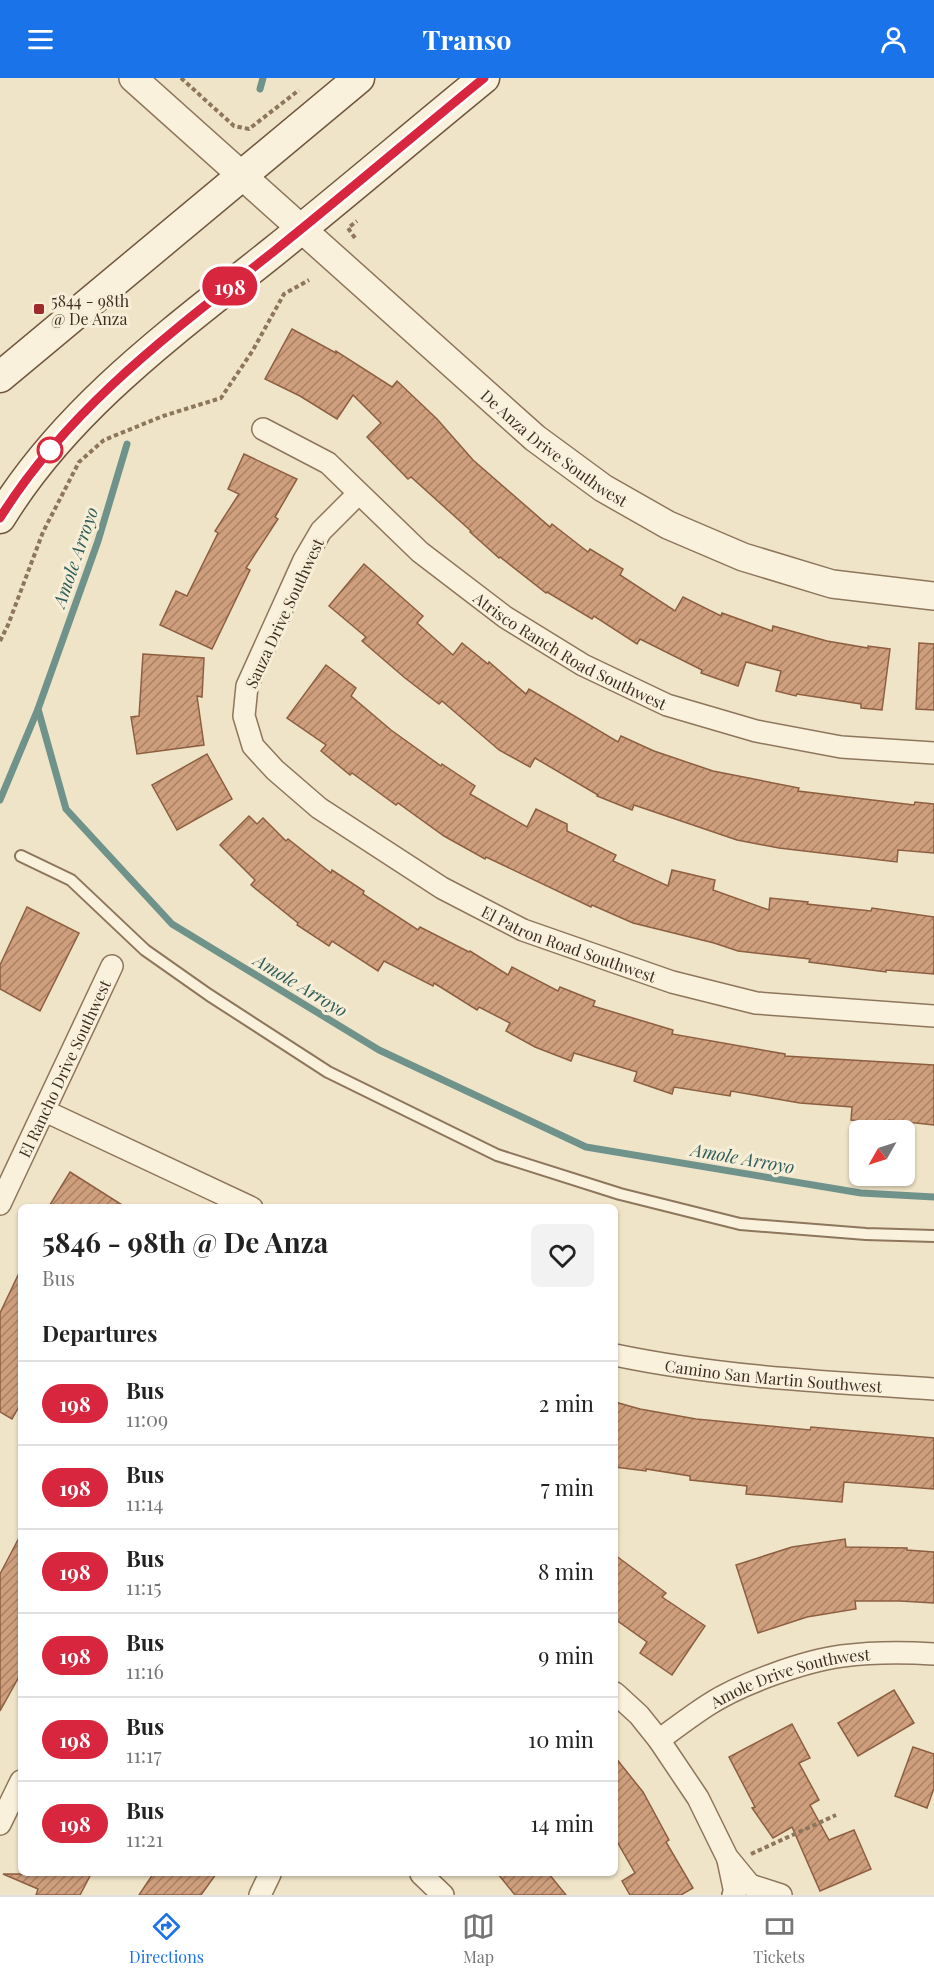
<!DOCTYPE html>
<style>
:root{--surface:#fff;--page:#f2f2f2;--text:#222;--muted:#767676;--line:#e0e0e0;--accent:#1a73e8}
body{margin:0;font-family:"Playfair Display",serif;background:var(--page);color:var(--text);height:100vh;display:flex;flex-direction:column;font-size:22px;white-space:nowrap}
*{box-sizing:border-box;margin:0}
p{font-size:20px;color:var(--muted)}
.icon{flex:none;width:33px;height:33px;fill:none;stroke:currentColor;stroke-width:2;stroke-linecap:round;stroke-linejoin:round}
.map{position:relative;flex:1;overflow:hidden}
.details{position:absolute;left:18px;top:1126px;width:600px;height:672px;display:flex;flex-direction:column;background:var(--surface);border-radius:9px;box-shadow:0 2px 4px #0004}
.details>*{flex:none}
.badge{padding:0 12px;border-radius:20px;font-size:21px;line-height:39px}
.needle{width:39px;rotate:231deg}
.tools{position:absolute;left:849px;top:1042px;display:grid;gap:12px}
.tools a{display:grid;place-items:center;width:66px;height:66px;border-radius:9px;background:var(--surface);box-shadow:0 2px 4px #0004;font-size:30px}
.map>.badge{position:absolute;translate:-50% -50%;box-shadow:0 0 0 3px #fff}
h2{padding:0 24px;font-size:22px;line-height:54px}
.round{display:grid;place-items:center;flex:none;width:63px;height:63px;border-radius:9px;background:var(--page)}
.head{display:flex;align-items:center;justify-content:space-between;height:102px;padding:0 24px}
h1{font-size:28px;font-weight:700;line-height:45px}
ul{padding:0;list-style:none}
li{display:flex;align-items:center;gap:18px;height:84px;padding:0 24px;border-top:2px solid var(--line)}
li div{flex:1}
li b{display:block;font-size:22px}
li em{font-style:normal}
li .badge{min-width:66px;font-weight:700;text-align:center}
header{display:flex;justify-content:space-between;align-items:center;height:78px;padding:0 24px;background:var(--accent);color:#fff;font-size:27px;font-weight:700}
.dock{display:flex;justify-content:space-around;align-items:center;height:84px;border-top:2px solid var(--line);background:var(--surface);font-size:16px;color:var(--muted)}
.dock a{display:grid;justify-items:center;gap:3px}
.dock .selected{color:var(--accent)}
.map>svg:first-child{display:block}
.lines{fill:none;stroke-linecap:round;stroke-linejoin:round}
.stream{stroke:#6f938a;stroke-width:7}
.building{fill:url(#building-hatch);stroke:#8d5f41;stroke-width:1.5}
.service-casing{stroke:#8d765c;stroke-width:14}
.minor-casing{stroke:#8d765c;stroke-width:24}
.tertiary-casing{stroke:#8d765c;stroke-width:30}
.secondary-casing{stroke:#6f573f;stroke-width:33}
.path{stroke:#8d765c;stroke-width:4;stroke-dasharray:4.5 3;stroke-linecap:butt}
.service{stroke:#faf1dc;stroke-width:10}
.minor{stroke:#faf1dc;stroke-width:21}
.tertiary{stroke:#faf1dc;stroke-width:27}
.secondary{stroke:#faf1dc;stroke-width:30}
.line-casing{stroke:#fff;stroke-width:14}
.line{stroke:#d7263d;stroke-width:9}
.poi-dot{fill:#9e2a2b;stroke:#f7eed8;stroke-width:2}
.stop-dot{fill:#fff;stroke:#d7263d;stroke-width:3}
.labels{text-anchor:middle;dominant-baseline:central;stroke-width:6;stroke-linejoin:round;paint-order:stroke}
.poi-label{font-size:16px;fill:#3d2e20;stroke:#f7eed8;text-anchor:start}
.street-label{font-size:16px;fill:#3d2e20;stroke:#f7eed8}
.water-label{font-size:18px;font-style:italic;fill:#2f5d5a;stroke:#f7eed8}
</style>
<header><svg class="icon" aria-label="menu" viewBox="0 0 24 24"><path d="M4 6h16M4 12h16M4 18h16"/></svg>Transo<svg class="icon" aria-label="person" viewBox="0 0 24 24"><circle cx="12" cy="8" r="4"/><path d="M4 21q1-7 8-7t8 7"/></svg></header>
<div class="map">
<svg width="934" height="1817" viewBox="0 0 934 1817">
<defs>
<pattern id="building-hatch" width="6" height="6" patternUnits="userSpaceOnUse" patternTransform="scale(1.5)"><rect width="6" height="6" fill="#cf9f7d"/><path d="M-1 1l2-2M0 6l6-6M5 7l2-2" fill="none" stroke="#a98266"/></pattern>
</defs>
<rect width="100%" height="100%" fill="#f0e4c8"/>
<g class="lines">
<g class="stream">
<path d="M260 11 263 0"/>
<path d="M127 366 98 463 38 631 66 731 172 846 379 972 586 1069 861 1115 934 1119"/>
<path d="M0 722 38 631"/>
</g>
</g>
<g class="building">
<path d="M292 251 336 275V273L392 309 397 303 437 341 473 382 550 449 552 446 588 474 590 471 623 491 620 497 675 533 683 519 721 538 722 535 772 553 773 548 827 563 868 570V568L890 571 882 632 861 630V626L797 616 796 618 776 613 781 593 746 584 738 608 701 595 702 592 640 561 637 566 594 538 592 541 547 514 546 515 500 479 499 480 470 454 471 453 411 399 408 401 367 359 381 345 353 317 337 341 300 318 265 301Z"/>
<path d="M244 376 297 401 275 439 278 441 246 490 250 492 212 571 160 547 176 513 187 518 218 455 215 453 239 416 228 411Z"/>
<path d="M364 486 423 538 417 545 453 577 462 565 488 586 489 584 526 616 529 611 618 664 621 658 654 673 713 693 799 710 798 713 914 727 915 724 934 726V775L898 772 897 784 779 770 737 762 634 727 632 732 597 718 598 717 535 680 530 689 499 672 442 623 439 626 405 600 362 563 366 559 329 528Z"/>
<path d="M919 565 934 566V632L916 631Z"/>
<path d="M143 576 204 580 202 619 197 618 204 667 137 676 131 639 139 638Z"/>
<path d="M326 587 356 610 351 618 391 652 441 688 442 686 475 708 470 716 527 749 536 731 567 746V753L616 777 613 783 668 808 672 792 715 802 713 812 769 832 770 820 808 824 807 826 871 833 872 830 934 839V896L886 892V894L809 884 810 881 738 873 714 865 633 845 592 827 591 829 486 779 485 781 444 758 398 725 396 727 352 695 350 697 321 673 326 667 287 640Z"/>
<path d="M207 676 232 721 177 752 152 707Z"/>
<path d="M249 738 257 746 263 740 286 763 288 761 331 795 332 792 364 813 363 816 418 852 420 849 469 874 470 873 508 897 512 889 558 913 560 909 595 923 593 928 673 952 672 956 785 976V978L934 987V1047L889 1042V1046L851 1042 852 1029 800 1025 731 1013 730 1018 674 1009 672 1016 634 1003 637 994 574 975 571 983 535 969 506 953 510 945 479 929 477 932 434 905 433 908 384 883 378 893 332 863 329 868 297 847 298 845 251 807 255 802 220 767Z"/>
<path d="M27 829 79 855 40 933 0 911V887Z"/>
<path d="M70 1094 127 1130H48Z"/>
<path d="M21 1191V1325L12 1341 0 1334V1235Z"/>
<path d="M615 1324 640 1331 696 1341 810 1352 811 1349 934 1360V1411L844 1404 842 1424 746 1416 747 1408 690 1402V1398L646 1391V1393L615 1389Z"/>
<path d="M21 1456V1595L0 1633V1496Z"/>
<path d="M845 1461 846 1469 907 1470V1472L934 1474V1525L900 1523H855L856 1531 807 1539 758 1555 736 1487 792 1469Z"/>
<path d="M615 1477 666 1515 662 1519 705 1548 672 1597 640 1575 647 1564 615 1541Z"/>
<path d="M894 1612 914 1645 858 1678 838 1645Z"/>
<path d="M792 1646 810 1680 799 1685 819 1722 810 1727 829 1762 854 1752 871 1791 820 1813 792 1749 773 1760 752 1730 755 1729 729 1679Z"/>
<path d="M913 1669 934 1676V1710L927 1730 895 1718Z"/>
<path d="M615 1679 643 1714 669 1762 666 1764 693 1810 681 1817H630L622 1803 635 1795 615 1760Z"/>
<path d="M3 1796H91L80 1817H36L38 1811Z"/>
<path d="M153 1796H216L201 1817H139Z"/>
<path d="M498 1796H549L566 1817H515Z"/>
</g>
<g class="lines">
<g class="service-casing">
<path id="service" d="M21 778 71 802 145 872 209 917 328 994 497 1077 620 1116 740 1146 866 1156 934 1158"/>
</g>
<g class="minor-casing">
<g id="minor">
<path id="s1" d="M263 351 328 385 420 474 505 539 583 587 667 627 756 653 841 669 934 675"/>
<path id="s2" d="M358 416 321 453 304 482 247 608 244 638 253 668 275 692 319 730 442 810 523 852 672 904 756 925 934 938"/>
<path d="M45 1033 252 1130"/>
<path id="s3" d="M0 1126 112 888"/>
<path id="s4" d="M615 1277C720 1299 827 1304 934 1311"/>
<path d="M615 1615 639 1637 659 1662 698 1720 727 1779 750 1807 781 1817"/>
<path id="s5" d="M659 1662C675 1650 691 1638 708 1627 740 1606 804 1583 842 1578 873 1574 903 1574 934 1576"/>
<path d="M0 1746 21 1703"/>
<path d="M728 1782 735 1815 733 1817"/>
<path d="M421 1796 443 1817"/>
<path d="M260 1817 270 1796"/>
</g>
</g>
<g class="tertiary-casing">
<g id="tertiary">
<path id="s6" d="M133 0 535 360 603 410 668 447 743 479 832 506 934 518"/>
</g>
</g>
<g class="secondary-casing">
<g id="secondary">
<path d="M0 299 359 0"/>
<path d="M0 440C67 330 174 253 273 174 344 117 413 58 484 0"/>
</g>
</g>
<g class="path">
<path d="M181 0 234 48 249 51 299 12"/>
<path d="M355 160 348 150 357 143"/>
<path d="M0 563 8 547 43 454 79 384 104 362 163 338 221 320 253 272 284 216 309 202"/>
<path d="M751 1776 836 1737"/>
</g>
<use href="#service" class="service"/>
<use href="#minor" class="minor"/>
<use href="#tertiary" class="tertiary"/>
<use href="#secondary" class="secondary"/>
</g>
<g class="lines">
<g class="line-casing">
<path id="line" d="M0 440C68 330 173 253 273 174 344 117 413 58 484 0"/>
</g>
<use href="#line" class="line"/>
</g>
<rect class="poi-dot" x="33" y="225" width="12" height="12" rx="3"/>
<circle class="stop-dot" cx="50" cy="372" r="12"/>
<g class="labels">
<g class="poi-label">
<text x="51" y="222">5844 - 98th<tspan x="51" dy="18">@ De Anza</tspan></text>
</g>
<g class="street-label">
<text stroke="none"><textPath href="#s6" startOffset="561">De Anza Drive Southwest</textPath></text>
<text transform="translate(284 535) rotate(-65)">Sauza Drive Southwest</text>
<text stroke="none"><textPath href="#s1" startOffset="382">Atrisco Ranch Road Southwest</textPath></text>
<text stroke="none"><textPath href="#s2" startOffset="662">El Patron Road Southwest</textPath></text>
<text stroke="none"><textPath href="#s3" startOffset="150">El Rancho Drive Southwest</textPath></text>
<text stroke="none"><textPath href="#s4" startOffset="160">Camino San Martin Southwest</textPath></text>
<text stroke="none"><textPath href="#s5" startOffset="148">Amole Drive Southwest</textPath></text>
</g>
<g class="water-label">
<text transform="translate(75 479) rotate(-71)">Amole Arroyo</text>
<text transform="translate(301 907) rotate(31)">Amole Arroyo</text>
<text transform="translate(743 1080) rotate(10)">Amole Arroyo</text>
</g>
</g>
</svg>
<div class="tools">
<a><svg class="needle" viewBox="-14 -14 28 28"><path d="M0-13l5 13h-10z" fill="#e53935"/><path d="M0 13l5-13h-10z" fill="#767676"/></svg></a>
</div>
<b class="badge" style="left:230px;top:208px;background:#d7263d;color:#fff">198</b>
<section class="details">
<div class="head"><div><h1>5846 - 98th @ De Anza</h1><p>Bus</p></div><a class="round"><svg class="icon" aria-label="heart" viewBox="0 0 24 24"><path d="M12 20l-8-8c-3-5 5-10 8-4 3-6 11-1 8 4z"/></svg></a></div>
<h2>Departures</h2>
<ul>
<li><span class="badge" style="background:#d7263d;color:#fff">198</span><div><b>Bus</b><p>11:09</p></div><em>2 min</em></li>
<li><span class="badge" style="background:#d7263d;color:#fff">198</span><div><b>Bus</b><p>11:14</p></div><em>7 min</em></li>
<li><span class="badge" style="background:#d7263d;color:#fff">198</span><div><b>Bus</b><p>11:15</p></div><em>8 min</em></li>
<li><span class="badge" style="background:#d7263d;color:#fff">198</span><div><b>Bus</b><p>11:16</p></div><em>9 min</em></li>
<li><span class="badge" style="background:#d7263d;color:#fff">198</span><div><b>Bus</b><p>11:17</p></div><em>10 min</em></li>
<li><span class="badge" style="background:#d7263d;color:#fff">198</span><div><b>Bus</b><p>11:21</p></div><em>14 min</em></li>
</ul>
</section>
</div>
<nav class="dock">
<a class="selected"><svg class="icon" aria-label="directions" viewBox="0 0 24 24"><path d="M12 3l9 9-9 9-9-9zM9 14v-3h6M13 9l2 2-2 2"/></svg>Directions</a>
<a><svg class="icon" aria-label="map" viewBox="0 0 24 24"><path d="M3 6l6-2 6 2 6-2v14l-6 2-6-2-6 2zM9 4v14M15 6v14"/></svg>Map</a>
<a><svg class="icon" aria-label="tickets" viewBox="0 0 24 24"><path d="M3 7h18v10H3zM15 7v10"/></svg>Tickets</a>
</nav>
